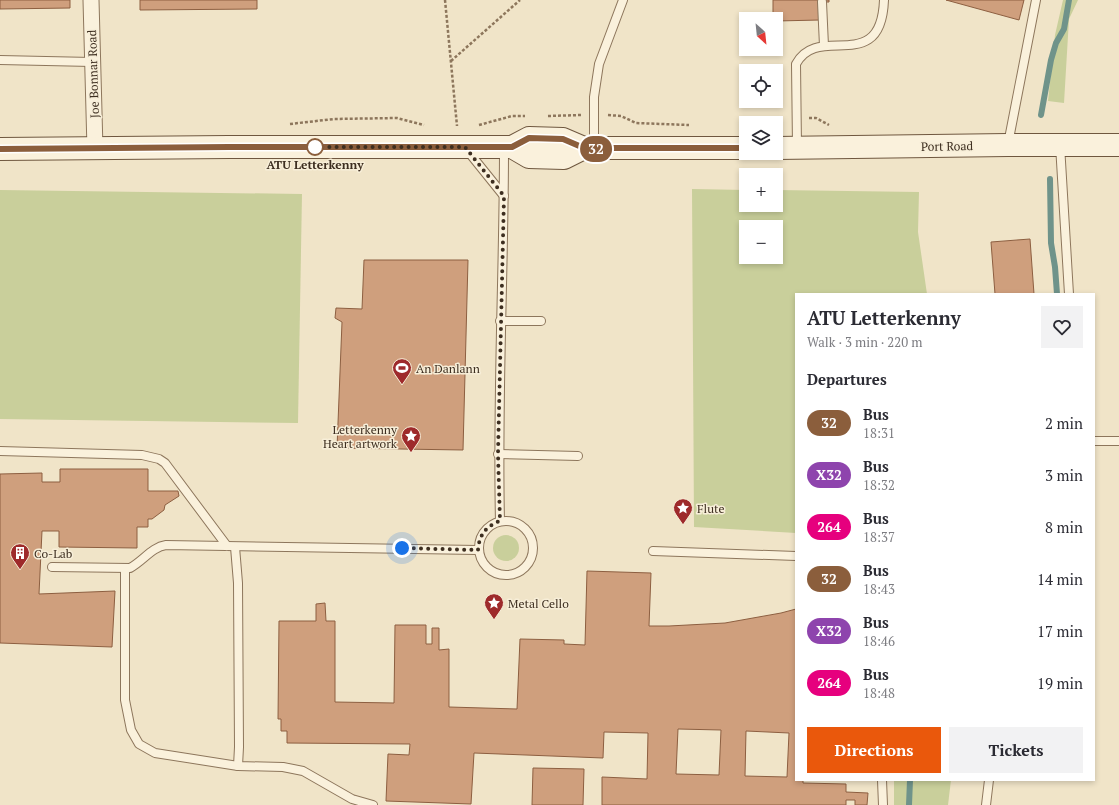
<!DOCTYPE html>
<meta charset="utf-8">
<style>
:root{--surface:#fff;--page:#f2f2f3;--text:#2b2b33;--muted:#7c7c81;--accent:#ea580c}
body{margin:0;font-family:"PT Serif",serif;background:var(--page);color:var(--text);height:100vh;display:flex;flex-direction:column;font-size:15px;white-space:nowrap}
*{box-sizing:border-box;margin:0}
p{font-size:13px;color:var(--muted)}
.icon{flex:none;width:22px;height:22px;fill:none;stroke:currentColor;stroke-width:2;stroke-linecap:round;stroke-linejoin:round}
.map{position:relative;flex:1;overflow:hidden}
.details{position:absolute;left:795px;top:293px;width:300px;height:488px;display:flex;flex-direction:column;background:var(--surface);border-radius:0px;box-shadow:0 2px 6px #0003}
.details>*{flex:none}
.badge{padding:0 8px;border-radius:13px;font-size:14px;line-height:26px}
.needle{width:26px;rotate:153deg}
.tools{position:absolute;left:739px;top:12px;display:grid;gap:8px}
.tools a{display:grid;place-items:center;width:44px;height:44px;border-radius:0px;background:var(--surface);box-shadow:0 2px 6px #0003;font-size:20px}
.you{position:absolute;width:20px;height:20px;margin:-10px;border:3px solid #fff;border-radius:50%;background:#1a73e8;box-shadow:0 0 0 6px #1a73e833}
.map>.badge{position:absolute;translate:-50% -50%;box-shadow:0 0 0 2px #fff}
h2{padding:0 12px;font-size:15px;line-height:36px}
.round{display:grid;place-items:center;flex:none;width:42px;height:42px;border-radius:0px;background:var(--page)}
.headline{display:flex;align-items:center;justify-content:space-between;height:68px;padding:0 12px}
h1{font-size:19px;font-weight:700;line-height:30px}
.cta{display:flex;gap:8px;margin-top:auto;padding:8px 12px}
.cta a{flex:1;height:46px;border-radius:0px;background:var(--accent);color:#fff;font-size:16px;font-weight:700;line-height:46px;text-align:center}
.cta a+a{background:var(--page);color:var(--text)}
ul{padding:0;list-style:none}
li{display:flex;align-items:center;gap:12px;height:52px;padding:0 12px}
li div{flex:1}
li b{display:block;font-size:15px}
li em{font-style:normal}
li .badge{min-width:44px;font-weight:700;text-align:center}
.map>svg:first-child{display:block}
.green{fill:#c9cf9b;fill-rule:evenodd}
.lines{fill:none;stroke-linecap:round;stroke-linejoin:round}
.stream{stroke:#6f938a;stroke-width:6}
.building{fill:#cf9f7d;stroke:#8d5f41;fill-rule:evenodd}
.service-casing{stroke:#8d765c;stroke-width:10}
.minor-casing{stroke:#8d765c;stroke-width:17}
.secondary-casing{stroke:#6f573f;stroke-width:24}
.path{stroke:#8d765c;stroke-width:2.5;stroke-dasharray:3 2;stroke-linecap:butt}
.service{stroke:#faf1dc;stroke-width:8}
.minor{stroke:#faf1dc;stroke-width:15}
.secondary{stroke:#faf1dc;stroke-width:22}
.line-casing{stroke:#fff;stroke-width:9}
.line{stroke:#8b5e3c;stroke-width:6}
.walk{stroke:#3d2e20;stroke-width:4;stroke-dasharray:0 7.2}
.stop-dot{fill:#fff;stroke:#8b5e3c;stroke-width:2}
.labels{text-anchor:middle;dominant-baseline:central;stroke-width:3;stroke-linejoin:round;paint-order:stroke}
.street-label{font-size:12px;fill:#3d2e20;stroke:#f7eed8}
.stop-label{font-size:12px;font-weight:bold;fill:#3d2e20;stroke:#f7eed8}
.poi-label{font-size:12px;fill:#3d2e20;stroke:#f7eed8;text-anchor:start}
</style>
<div class="map">
<svg width="1119" height="805" viewBox="0 0 1119 805">
<rect width="100%" height="100%" fill="#f0e4c8"/>
<g class="green">
<path d="M1063 0H1078L1069 19 1064 103 1048 101 1055 35Z"/>
<path d="M692 189 746 190V205H776V190L919 192 918 232 927 294H796V533L694 527ZM746 227H776V257H746Z"/>
<path d="M0 190 302 194 298 423 0 419Z"/>
<circle cx="506" cy="548" r="13"/>
<path d="M894 780H951L948 805H894Z"/>
</g>
<g class="lines">
<g class="stream">
<path d="M1041 115 1051 60 1056 43 1064 29 1069 0"/>
<path d="M1050 179 1051 243 1055 267 1057 294"/>
<path d="M909 805 910 780"/>
</g>
</g>
<g class="building">
<path d="M0 0H70V8L0 9Z"/>
<path d="M140 0H257V9L140 10Z"/>
<path d="M773 0H829V2H820V20L776 21V19H773Z"/>
<path d="M946 0H1024L1019 20Z"/>
<path d="M1030 239 1034 294H995L991 242Z"/>
<path d="M364 260H468L463 450 337 448 342 322 335 318 336 308 362 309Z"/>
<path d="M60 469H148V491H178L179 496 165 505 164 510 152 519H148V527H137V548L59 547V531H42L39 594 115 591 112 647 0 643V474L42 473V482H60Z"/>
<path d="M587 571 651 573 649 626H669L725 623 781 613 796 609V780H803V783L846 784V792L868 793 867 805H855V800H846V805H602V777L647 779 648 733 604 732 603 758 474 753 471 804 386 801 388 754 409 755 410 744 287 743V731H281V719H278L279 621H316V604L325 603 326 621H335V702L394 703 395 625H426V644H432V628H439V650L449 649V707L517 709 520 639 564 640V644L585 645ZM678 729 721 730 719 775 676 774ZM746 731 789 733 787 777 745 776Z"/>
<path d="M533 768 584 769 583 805H532Z"/>
</g>
<g class="lines">
<g class="service-casing">
<g id="service">
<path d="M822 2 824 46"/>
<path d="M0 60 92 62"/>
<path d="M1008 144 1036 0"/>
<path d="M1060 145 1069 294"/>
<path d="M797 146 796 64C818 22 881 77 884 0"/>
<path d="M594 148V97L599 64 623 0"/>
<path d="M467 150 504 196"/>
<path d="M500 321H541"/>
<path d="M1094 441H1119"/>
<path d="M0 451 142 455 159 459 165 463 227 546"/>
<path d="M498 454 578 456"/>
<circle cx="506" cy="548" r="27"/>
<path d="M500 521C497 397 504 273 504 148"/>
<path d="M235 547 238 583 239 747 238 766"/>
<path d="M653 551 796 556"/>
<path d="M52 567 130 568C143 561 152 547 166 545L478 550"/>
<path d="M125 568V700L131 730 139 744 155 753 238 766 283 767 303 771 352 799 373 805"/>
<path d="M882 780 883 805"/>
<path d="M986 805 989 780"/>
</g>
</g>
<g class="minor-casing">
<path id="minor" d="M91 0 95 149"/>
</g>
<g class="secondary-casing">
<g id="secondary">
<path d="M512 147 529 157 564 158 584 148"/>
<path d="M776 148 1008 145H1119"/>
<path d="M0 149 229 147H512L529 138 563 139 584 148H746"/>
</g>
</g>
<g class="path">
<path d="M445 0 457 126"/>
<path d="M451 61 520 0"/>
<path d="M608 115 621 116 636 123 689 125"/>
<path d="M548 116 581 115"/>
<path d="M809 118H816L829 125"/>
<path d="M761 123 775 119H782"/>
<path d="M290 124 334 119 397 118 424 125"/>
<path d="M479 125 512 116H525"/>
</g>
<use href="#service" class="service"/>
<use href="#minor" class="minor"/>
<use href="#secondary" class="secondary"/>
</g>
<g class="lines">
<g class="line-casing">
<path id="line" d="M0 149 229 147H512L529 138 563 139 584 148H746"/>
</g>
<use href="#line" class="line"/>
<path class="walk" d="M315 147H465L504 196 498 454 500 521C486 526 479 535 478 550L402 548"/>
</g>
<defs>
<g id="stadium-pin" transform="scale(1)"><path d="M0 17L-7.5 6A9.5 9.5 0 1 1 7.5 6Z" fill="#9e2a2b" stroke="#f7eed8"/><path d="M0-5a6.5 5 0 1 0 0 10a6.5 5 0 1 0 0-10ZM-3.5-1.8h7v3.6h-7Z" fill="#fff"/></g>
<g id="sight-pin" transform="scale(1)"><path d="M0 17L-7.5 6A9.5 9.5 0 1 1 7.5 6Z" fill="#9e2a2b" stroke="#f7eed8"/><path d="M0-6L1.8-2.2L6-1.7L2.9 1.2L3.7 5.4L0 3.3L-3.7 5.4L-2.9 1.2L-6-1.7L-1.8-2.2Z" fill="#fff"/></g>
<g id="building-pin" transform="scale(1)"><path d="M0 17L-7.5 6A9.5 9.5 0 1 1 7.5 6Z" fill="#9e2a2b" stroke="#f7eed8"/><path d="M-4-6H4V6H1V3H-1V6H-4ZM-2.5-4.3h1.7v1.8h-1.7ZM.8-4.3h1.7v1.8H.8ZM-2.5-1h1.7V.8h-1.7ZM.8-1h1.7V.8H.8Z" fill="#fff"/></g>
</defs>
<g fill-rule="evenodd">
<use href="#stadium-pin" x="402" y="368"/>
<use href="#sight-pin" x="411" y="436"/>
<use href="#sight-pin" x="683" y="508"/>
<use href="#building-pin" x="20" y="553"/>
<use href="#sight-pin" x="494" y="603"/>
</g>
<circle class="stop-dot" cx="315" cy="147" r="8"/>
<g class="labels">
<g class="street-label">
<text transform="translate(93 74) rotate(-92)">Joe Bonnar Road</text>
<text transform="translate(947 146) rotate(-1)">Port Road</text>
</g>
<g class="stop-label">
<text x="315" y="164">ATU Letterkenny</text>
</g>
<g class="poi-label">
<text x="416" y="368">An Danlann</text>
<text x="397" y="429" text-anchor="end">Letterkenny<tspan x="397" dy="14">Heart artwork</tspan></text>
<text x="697" y="508">Flute</text>
<text x="34" y="553">Co-Lab</text>
<text x="508" y="603">Metal Cello</text>
</g>
</g>
</svg>
<div class="tools">
<a><svg class="needle" viewBox="-14 -14 28 28"><path d="M0-13l5 13h-10z" fill="#e53935"/><path d="M0 13l5-13h-10z" fill="#7c7c81"/></svg></a>
<a><svg class="icon" aria-label="locate" viewBox="0 0 24 24"><circle cx="12" cy="12" r="6"/><path d="M12 2v4M12 18v4M2 12h4M18 12h4"/></svg></a>
<a><svg class="icon" aria-label="layers" viewBox="0 0 24 24"><path d="M12 4l9 5-9 5-9-5zM3 14l9 5 9-5"/></svg></a>
<a>+</a>
<a>−</a>
</div>
<div class="you" style="left:402px;top:548px"></div>
<b class="badge" style="left:596px;top:149px;background:#8b5e3c;color:#fff">32</b>
<section class="details">
<div class="headline"><div><h1>ATU Letterkenny</h1><p>Walk · 3 min · 220 m</p></div><a class="round"><svg class="icon" aria-label="heart" viewBox="0 0 24 24"><path d="M12 20l-8-8c-3-5 5-10 8-4 3-6 11-1 8 4z"/></svg></a></div>
<h2>Departures</h2>
<ul>
<li><span class="badge" style="background:#8b5e3c;color:#fff">32</span><div><b>Bus</b><p>18:31</p></div><em>2 min</em></li>
<li><span class="badge" style="background:#8e44ad;color:#fff">X32</span><div><b>Bus</b><p>18:32</p></div><em>3 min</em></li>
<li><span class="badge" style="background:#e6007e;color:#fff">264</span><div><b>Bus</b><p>18:37</p></div><em>8 min</em></li>
<li><span class="badge" style="background:#8b5e3c;color:#fff">32</span><div><b>Bus</b><p>18:43</p></div><em>14 min</em></li>
<li><span class="badge" style="background:#8e44ad;color:#fff">X32</span><div><b>Bus</b><p>18:46</p></div><em>17 min</em></li>
<li><span class="badge" style="background:#e6007e;color:#fff">264</span><div><b>Bus</b><p>18:48</p></div><em>19 min</em></li>
</ul>
<div class="cta"><a>Directions</a><a>Tickets</a></div>
</section>
</div>
